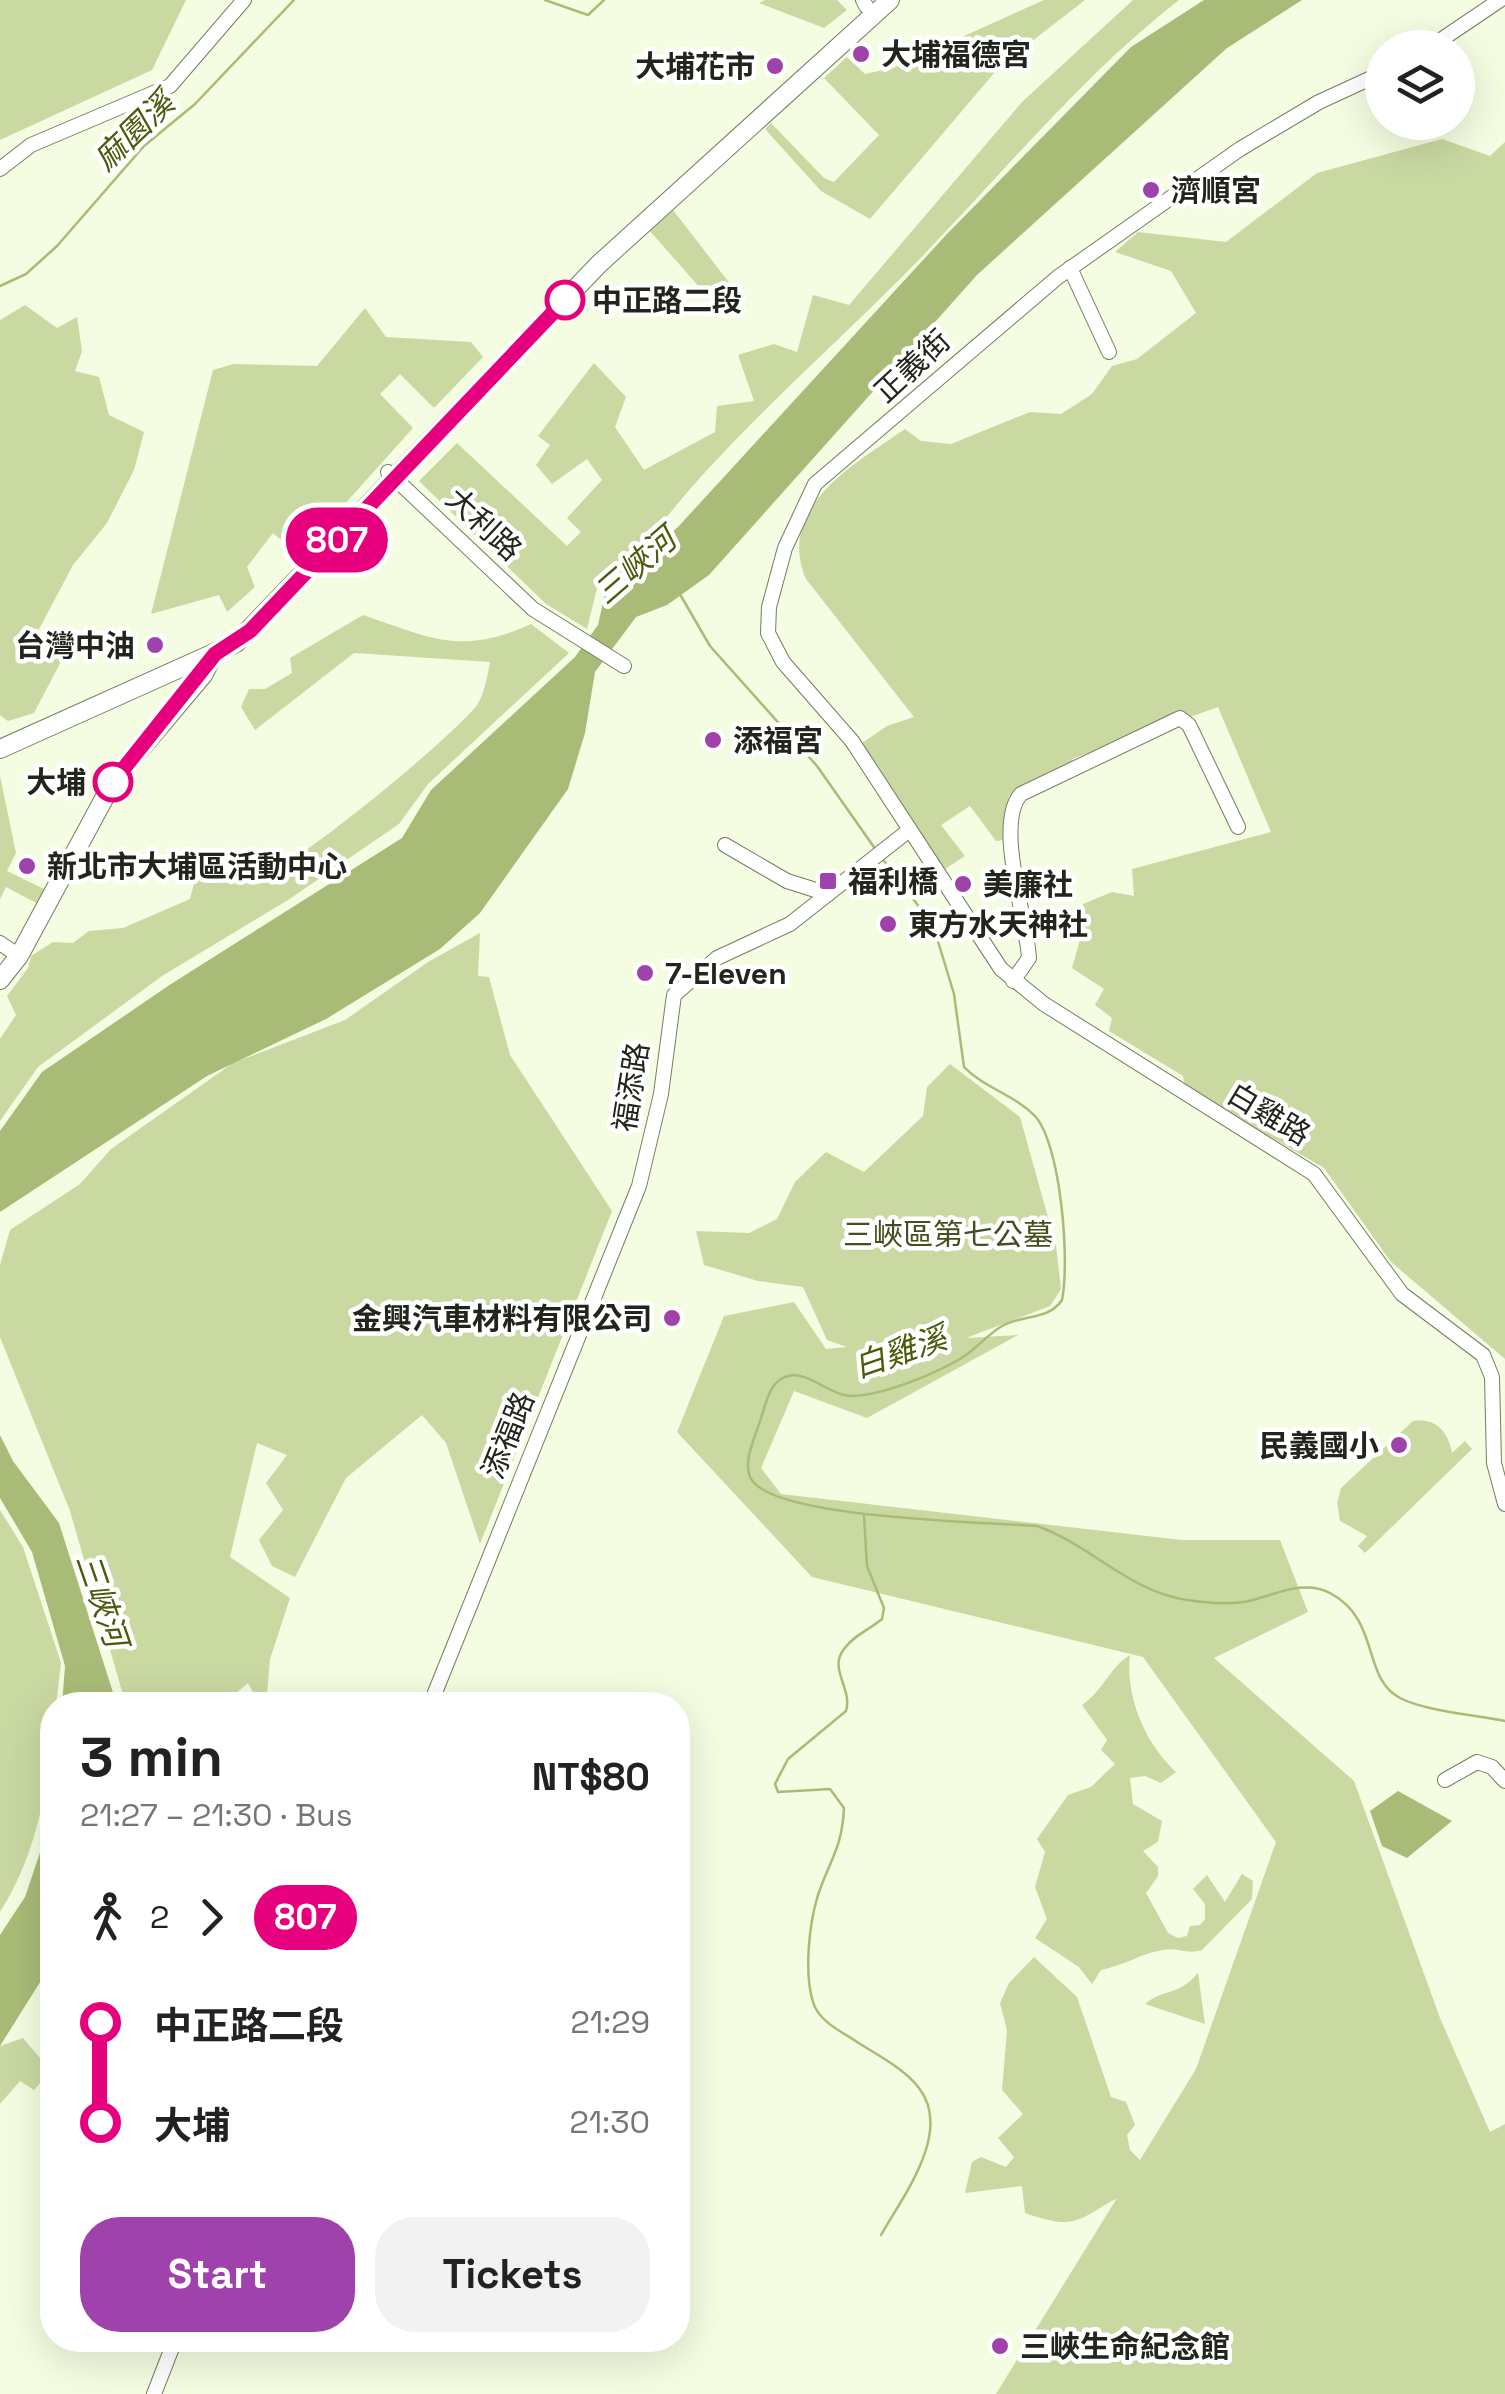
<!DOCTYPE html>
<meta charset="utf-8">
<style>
:root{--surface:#fff;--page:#f2f2f2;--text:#222;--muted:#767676;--accent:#a042ac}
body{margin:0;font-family:"Space Grotesk","Noto Sans TC",sans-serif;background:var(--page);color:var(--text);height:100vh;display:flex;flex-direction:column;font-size:38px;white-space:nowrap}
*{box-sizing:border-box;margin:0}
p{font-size:32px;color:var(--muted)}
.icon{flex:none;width:55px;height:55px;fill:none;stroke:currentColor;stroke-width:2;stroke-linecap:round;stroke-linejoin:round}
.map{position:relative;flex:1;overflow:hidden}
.details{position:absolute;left:40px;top:1692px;width:650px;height:660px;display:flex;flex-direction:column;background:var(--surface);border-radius:40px;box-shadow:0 10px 40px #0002}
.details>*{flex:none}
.badge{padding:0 20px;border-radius:32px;font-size:35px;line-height:65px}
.buttons{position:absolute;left:1365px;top:30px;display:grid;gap:20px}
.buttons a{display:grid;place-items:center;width:110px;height:110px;border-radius:50%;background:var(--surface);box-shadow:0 10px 40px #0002;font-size:50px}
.map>.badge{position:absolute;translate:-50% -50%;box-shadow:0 0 0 5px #fff}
.legs{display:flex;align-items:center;gap:15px;height:110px;padding:0 40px;font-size:32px}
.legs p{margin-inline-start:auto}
.headline{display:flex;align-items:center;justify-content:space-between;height:170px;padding:0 40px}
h1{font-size:55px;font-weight:700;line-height:75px}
.action{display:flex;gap:20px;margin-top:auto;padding:20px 40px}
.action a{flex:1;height:115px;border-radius:40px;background:var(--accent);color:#fff;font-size:40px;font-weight:700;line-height:115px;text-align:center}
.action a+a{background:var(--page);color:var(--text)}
ul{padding:0 40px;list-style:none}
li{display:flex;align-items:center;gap:35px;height:100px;font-size:38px}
li i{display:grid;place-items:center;width:15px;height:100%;margin:0 12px;background:currentColor}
li i::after{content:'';width:25px;height:25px;margin:-12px;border:8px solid;border-radius:50%;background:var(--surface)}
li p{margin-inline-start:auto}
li:first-child i{background:linear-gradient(#0000 50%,currentColor 0)}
li:last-child i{background:linear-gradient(currentColor 50%,#0000 0)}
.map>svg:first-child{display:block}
.green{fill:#cad9a2}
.water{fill:#a9bc77}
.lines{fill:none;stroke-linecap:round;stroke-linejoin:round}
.stream{stroke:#a9bc77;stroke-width:2.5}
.minor-casing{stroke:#757c64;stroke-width:16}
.major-casing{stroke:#757c64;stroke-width:20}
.minor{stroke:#fff;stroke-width:14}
.major{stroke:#fff;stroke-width:18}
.line-1-casing{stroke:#fff;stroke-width:22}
.line-1{stroke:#e6007e;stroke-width:15}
.poi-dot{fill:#a042ac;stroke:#fff;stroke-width:4}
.stop-1-dot{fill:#fff;stroke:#e6007e;stroke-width:5}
.labels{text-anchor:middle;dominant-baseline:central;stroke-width:9;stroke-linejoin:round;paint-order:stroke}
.poi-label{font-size:30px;font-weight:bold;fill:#22251b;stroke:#fff;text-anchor:start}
.stop-label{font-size:30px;font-weight:bold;fill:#22251b;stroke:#fff;text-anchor:start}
.street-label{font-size:30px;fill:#22251b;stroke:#fff}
.park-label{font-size:30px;fill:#434f1c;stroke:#fff}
.water-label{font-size:32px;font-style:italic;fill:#4b5a0b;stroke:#fff}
</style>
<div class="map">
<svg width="1505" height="2394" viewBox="0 0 1505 2394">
<rect width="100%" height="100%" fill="#f4fce1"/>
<g class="green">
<path d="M0 0H186L152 70 0 140Z"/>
<path d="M765 0H837L847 10 824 28 759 3Z"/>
<path d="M1044 0H1085L1001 65 870 219 821 191 765 129 771 123 824 178 834 182 879 135 824 78 847 57 865 74 893 68Z"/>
<path d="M1133 0H1179C1075 81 993 186 901 278 805 374 698 464 622 577L599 580 587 629 546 604 419 481 457 443 567 546 581 532 567 518 602 480 587 459 552 484 536 465 550 445 538 436 594 363 626 397 615 427 644 470 715 432 717 406 754 401 738 355 774 344 797 352 813 295 849 305 1022 102Z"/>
<path d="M1442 139 1490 156 1505 142V1359L1391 1262 1324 1168 1185 1087 1183 1076 1109 1031 1112 1018 1095 1005 1104 989 1072 968 1081 936 1083 904 1112 892 1134 896 1132 869 1271 832 1218 707 1072 759 1073 764 1009 796 1004 840 996 841 970 806 941 825 965 856 945 869 913 828 862 743 887 726 914 717 806 579C775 507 856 463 905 429L921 441 951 444 1030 412 1061 414 1092 394 1112 366 1137 359 1196 313 1171 271 1115 252 1138 232 1226 242 1317 173Z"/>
<path d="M673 210 741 298H709L649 230Z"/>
<path d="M25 305 57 328 77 317 82 351 75 371 99 377 109 415 144 432 134 470 107 523 73 565 37 633 66 652 34 713 8 721 0 715V320Z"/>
<path d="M365 308 386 337 471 342 483 357 434 408 400 374 380 394 413 428 299 555 273 533 247 567 255 587 227 612 219 595 151 614 213 370 234 364 317 366Z"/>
<path d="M363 615C431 638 461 656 531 624L569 653 428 784 399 824 288 900 162 976 38 1067 0 1121V1039L16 1015 7 996 28 968 31 956 53 942 73 943 89 931 123 928 190 899 199 864C214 872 231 885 248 883 283 878 453 737 477 705 484 695 488 674 490 662L354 653 255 730 241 707 249 689H265L292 673 290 658Z"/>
<path d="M0 776 16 853 7 871 48 891 40 905 6 887 0 899Z"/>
<path d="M480 933 478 976 489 977 510 1055 612 1211 480 1544 446 1443 422 1415 346 1478 295 1577 272 1566 259 1540 283 1510 266 1483 287 1455 257 1443 230 1557 290 1598 270 1659 266 1705H260L248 1683 222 1705H126L70 1511 0 1337V1265L10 1230 80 1184 111 1149 233 1063 345 1020 428 962Z"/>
<path d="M950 1064 1020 1117 1056 1246 1061 1289 1050 1306 966 1338 1018 1335 867 1418 794 1391 761 1468 781 1494 1182 1540H1280L1308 1612 1214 1658 1354 1781 1440 2018 1490 2132 1505 2124V2394H996L1117 2198C1077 2220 1076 2231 1025 2213L1022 2186 965 2193 972 2162 981 2157 1006 2167 1014 2157 998 2138 1023 2114 1002 2090 1007 2030 1000 2003 1009 1983 1034 1957 1077 1997 1111 2097 1126 2102 1135 2125 1127 2135 1130 2150 1140 2160 1196 2069 1276 1842 1143 1657 812 1577 677 1432 724 1316 794 1302 826 1349 847 1347 827 1340 803 1287 758 1281 704 1265 696 1231 749 1233 777 1219 795 1182 826 1152 864 1172 923 1116 927 1087Z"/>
<path d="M1413 1421C1436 1418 1448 1431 1452 1453L1465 1441 1472 1449 1365 1553 1358 1546 1367 1536 1340 1521 1337 1503 1341 1488Z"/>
<path d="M0 1510 23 1547 61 1663 56 1705H52C52 1775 38 1853 0 1912Z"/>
<path d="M1130 1655C1125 1696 1145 1744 1176 1772L1161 1783 1145 1776 1130 1778 1133 1804 1162 1821 1158 1842 1143 1851 1158 1867V1876L1146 1893 1168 1933 1178 1938 1187 1936 1190 1926 1200 1925 1205 1919V1904L1193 1889 1207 1875 1225 1902 1242 1874 1253 1881 1252 1899 1202 1950C1188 1955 1177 1947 1163 1950 1142 1953 1123 1966 1101 1970L1092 1984 1079 1967 1035 1938 1047 1919 1035 1887 1045 1852 1037 1839 1068 1795 1091 1787 1115 1764 1101 1750 1107 1740 1082 1705C1103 1691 1110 1667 1130 1655Z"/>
<path d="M1198 1973 1205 2024 1145 2004C1164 1988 1179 1996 1198 1973Z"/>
<path d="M23 2038 51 2071 34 2090 20 2081 0 2104V2046Z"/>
</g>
<g class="water">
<path d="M1204 0H1302L1227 48 977 275 709 575 667 605 636 617 595 672 585 733 568 789 480 913 440 949 326 1019 207 1076 0 1212V1131L42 1072 171 984 402 838 431 790 575 657 598 625 606 589 678 527 946 235 1131 47Z"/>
<path d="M0 1435 13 1461 59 1523 117 1705H62L65 1666 32 1552 0 1498Z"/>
<path d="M1398 1791 1452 1821 1407 1858 1382 1846 1370 1811Z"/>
<path d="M52 1817V1963L0 2046V1935L25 1897Z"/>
</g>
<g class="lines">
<g class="stream">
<path d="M545 0 588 15 604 0"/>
<path d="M0 286 26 274 57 246 144 146 195 104 294 0"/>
<path d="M681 596 710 646 817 766 876 850"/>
<path d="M881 857 933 925 954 994 964 1067C984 1088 1015 1095 1035 1116 1061 1145 1070 1261 1062 1300 1048 1321 1023 1314 1002 1326 987 1335 975 1350 960 1359 932 1375 884 1395 852 1396 830 1396 809 1371 788 1376 770 1380 766 1403 761 1418 756 1435 743 1460 750 1477 768 1519 988 1522 1037 1526 1091 1545 1128 1591 1187 1600 1207 1603 1229 1605 1249 1601 1275 1595 1304 1579 1330 1593 1381 1620 1361 1677 1400 1698 1425 1711 1476 1715 1505 1721"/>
<path d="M864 1516 867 1566 884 1608 882 1619C869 1630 854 1635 844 1649 828 1669 853 1689 846 1711L788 1759 775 1784 778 1792 830 1789 844 1808C842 1849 830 1859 818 1895 809 1924 804 1973 813 2002 818 2019 836 2029 851 2038 873 2053 903 2067 919 2088 953 2132 903 2196 881 2235"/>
</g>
<g class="minor-casing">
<g id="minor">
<path d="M863 0 866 6"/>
<path d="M1429 48 1500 0"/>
<path d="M1382 73 1319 102 1240 149 1058 277 815 484 785 548 769 607 768 633 783 662 852 741 1001 969 1044 1004 1314 1174 1402 1294 1483 1355 1492 1377 1494 1463 1505 1504"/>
<path d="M0 169 31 145 170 86 244 0"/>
<path d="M1070 268 1109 352"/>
<path d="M388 472 533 609 624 666"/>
<path d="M725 845 787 881 828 894"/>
<path d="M0 943 19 956"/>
<path d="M1013 981 1029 958C1027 918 994 824 1021 794L1180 718 1189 725 1238 827"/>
<path d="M430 1705 639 1186 661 1094 674 995 717 958 790 924 908 831"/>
<path d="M1445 1780 1477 1762 1492 1767 1505 1781"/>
<path d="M154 2394 175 2340"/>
</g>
</g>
<g class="major-casing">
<g id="major">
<path d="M0 749 236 643 599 264 890 0"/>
<path d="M0 980 19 956 113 782 203 675 215 652"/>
</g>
</g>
<use href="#minor" class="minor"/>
<use href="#major" class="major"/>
</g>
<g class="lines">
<g class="line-1-casing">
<path id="line-1" d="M113 782 215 654 250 631 565 300"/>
</g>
<use href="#line-1" class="line-1"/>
</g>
<g class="poi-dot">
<circle cx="861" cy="54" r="10"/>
<circle cx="775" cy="66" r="10"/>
<circle cx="1151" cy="190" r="10"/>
<circle cx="155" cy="645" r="10"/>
<circle cx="713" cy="740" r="10"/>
<circle cx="27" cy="866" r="10"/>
<rect x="818" y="871" width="20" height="20" rx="5"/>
<circle cx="963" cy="884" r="10"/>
<circle cx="888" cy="924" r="10"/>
<circle cx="645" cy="973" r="10"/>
<circle cx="672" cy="1318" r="10"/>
<circle cx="1399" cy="1445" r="10"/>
<circle cx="1000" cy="2346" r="10"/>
</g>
<g class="stop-1-dot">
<circle cx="565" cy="300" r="18"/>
<circle cx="113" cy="782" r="18"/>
</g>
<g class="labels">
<g class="poi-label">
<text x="881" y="54">大埔福德宮</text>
<text x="755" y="66" text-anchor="end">大埔花市</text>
<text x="1171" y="190">濟順宮</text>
<text x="135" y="645" text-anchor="end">台灣中油</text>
<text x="733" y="740">添福宮</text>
<text x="47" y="866">新北市大埔區活動中心</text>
<text x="848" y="881">福利橋</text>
<text x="983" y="884">美廉社</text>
<text x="908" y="924">東方水天神社</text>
<text x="665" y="973">7-Eleven</text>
<text x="652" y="1318" text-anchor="end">金興汽車材料有限公司</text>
<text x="1379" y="1445" text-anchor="end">民義國小</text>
<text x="1020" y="2346">三峽生命紀念館</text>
</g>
<g class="stop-label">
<text x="592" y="300">中正路二段</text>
<text x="86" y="782" text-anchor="end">大埔</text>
</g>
<g class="street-label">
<text transform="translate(912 366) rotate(-43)">正義街</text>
<text transform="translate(484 524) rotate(43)">大利路</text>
<text transform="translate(631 1087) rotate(-81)">福添路</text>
<text transform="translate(1269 1114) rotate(31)">白雞路</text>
<text transform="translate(508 1435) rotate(-68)">添福路</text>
</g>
<g class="park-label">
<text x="948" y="1234">三峽區第七公墓</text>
</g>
<g class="water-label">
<text transform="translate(134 131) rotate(-44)">麻園溪</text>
<text transform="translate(635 566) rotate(-41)">三峽河</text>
<text transform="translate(900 1352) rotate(-19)">白雞溪</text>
<text transform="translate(102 1600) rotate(71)">三峽河</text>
</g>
</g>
</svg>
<div class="buttons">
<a><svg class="icon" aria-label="layers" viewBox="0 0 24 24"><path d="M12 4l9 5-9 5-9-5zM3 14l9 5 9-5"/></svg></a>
</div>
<b class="badge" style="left:337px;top:540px;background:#e6007e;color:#fff">807</b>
<section class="details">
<div class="headline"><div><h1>3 min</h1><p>21:27 – 21:30 · Bus</p></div><b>NT$80</b></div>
<div class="legs"><svg class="icon" aria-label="walk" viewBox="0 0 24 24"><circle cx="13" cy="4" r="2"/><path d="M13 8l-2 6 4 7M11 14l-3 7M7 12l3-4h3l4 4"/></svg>2<svg class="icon" aria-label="forward" viewBox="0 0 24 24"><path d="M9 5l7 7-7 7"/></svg><b class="badge" style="background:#e6007e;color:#fff">807</b></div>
<ul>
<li><i style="color:#e6007e"></i><b>中正路二段</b><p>21:29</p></li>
<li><i style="color:#e6007e"></i><b>大埔</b><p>21:30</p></li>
</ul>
<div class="action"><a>Start</a><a>Tickets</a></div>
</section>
</div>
